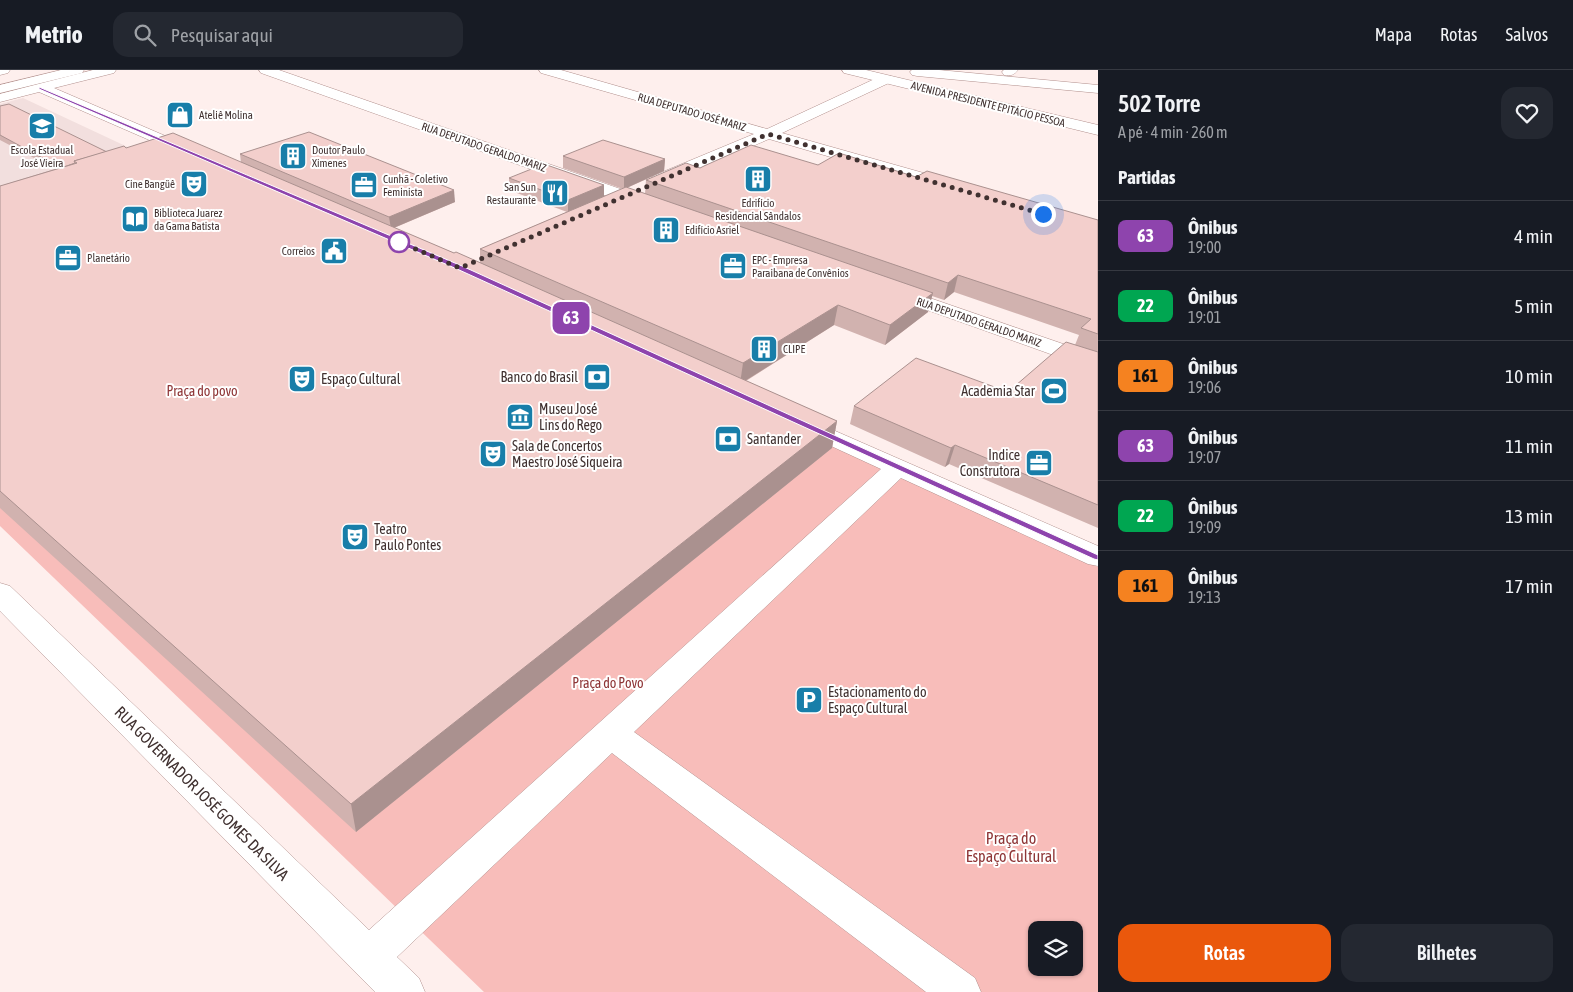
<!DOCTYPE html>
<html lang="pt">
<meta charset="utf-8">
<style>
:root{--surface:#171b24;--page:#242831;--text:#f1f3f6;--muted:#9ea1a6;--line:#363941;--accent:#ea580c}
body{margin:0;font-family:"Asap Condensed",sans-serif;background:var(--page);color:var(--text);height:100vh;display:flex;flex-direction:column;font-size:19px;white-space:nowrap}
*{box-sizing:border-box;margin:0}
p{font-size:16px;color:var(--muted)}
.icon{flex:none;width:28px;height:28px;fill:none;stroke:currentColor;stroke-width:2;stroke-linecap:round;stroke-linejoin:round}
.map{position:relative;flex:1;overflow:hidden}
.panel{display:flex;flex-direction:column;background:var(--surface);width:475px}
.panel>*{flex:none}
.badge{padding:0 10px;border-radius:8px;font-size:18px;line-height:32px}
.controls{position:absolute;left:1028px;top:851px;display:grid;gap:10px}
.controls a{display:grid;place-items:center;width:55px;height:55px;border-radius:10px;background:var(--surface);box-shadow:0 1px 4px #0004;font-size:25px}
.you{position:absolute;width:25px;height:25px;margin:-12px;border:4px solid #fff;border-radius:50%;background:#1a73e8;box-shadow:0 0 0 8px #1a73e833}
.map>.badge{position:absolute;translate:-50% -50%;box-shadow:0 0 0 2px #fff}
h2{padding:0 20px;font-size:19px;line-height:45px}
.round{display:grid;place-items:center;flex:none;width:52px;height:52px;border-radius:15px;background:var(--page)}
.headline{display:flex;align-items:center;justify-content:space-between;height:85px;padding:0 20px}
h1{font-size:24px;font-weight:600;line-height:38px}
.action{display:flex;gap:10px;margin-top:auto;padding:10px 20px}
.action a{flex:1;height:58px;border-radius:15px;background:var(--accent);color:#fff;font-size:20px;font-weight:600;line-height:58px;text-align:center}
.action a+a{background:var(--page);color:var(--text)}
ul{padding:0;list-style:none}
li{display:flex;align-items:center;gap:15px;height:70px;padding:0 20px;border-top:1px solid var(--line)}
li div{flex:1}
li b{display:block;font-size:19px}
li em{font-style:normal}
li .badge{min-width:55px;font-weight:700;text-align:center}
header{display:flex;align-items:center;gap:30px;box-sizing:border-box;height:70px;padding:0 25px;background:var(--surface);border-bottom:1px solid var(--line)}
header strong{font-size:24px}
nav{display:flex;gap:28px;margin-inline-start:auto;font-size:18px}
.search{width:350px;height:45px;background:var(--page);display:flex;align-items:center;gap:12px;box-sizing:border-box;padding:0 18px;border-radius:15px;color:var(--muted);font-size:19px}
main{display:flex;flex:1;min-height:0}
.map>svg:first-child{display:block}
.built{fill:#f2dfde}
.green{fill:#f8bdba;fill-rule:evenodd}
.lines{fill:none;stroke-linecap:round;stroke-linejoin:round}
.minor-casing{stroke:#b2908d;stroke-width:1}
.major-casing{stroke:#b2908d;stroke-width:1}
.highway-casing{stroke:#b2908d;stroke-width:1}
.minor{fill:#fff;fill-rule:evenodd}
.major{fill:#fff;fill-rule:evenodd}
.highway{fill:#fff;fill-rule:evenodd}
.wall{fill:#d1b2af}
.shaded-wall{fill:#aa918f}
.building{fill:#f3cfcc;stroke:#aa918f}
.line{fill:#8e44ad;stroke:#fff}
.walk{stroke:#403130;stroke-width:5;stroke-dasharray:0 9}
.stop-dot{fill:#fff;stroke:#8e44ad;stroke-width:2.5}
.labels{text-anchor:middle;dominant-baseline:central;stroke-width:4;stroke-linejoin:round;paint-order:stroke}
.far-street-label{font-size:11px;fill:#403130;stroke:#fff}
.far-poi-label{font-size:11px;fill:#403130;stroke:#fff;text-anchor:start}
.poi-label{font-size:14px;fill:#403130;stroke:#fff;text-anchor:start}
.park-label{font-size:14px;fill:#8e3536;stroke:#fff}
.near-street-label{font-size:16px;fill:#403130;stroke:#fff}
.near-park-label{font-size:16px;fill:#8e3536;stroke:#fff}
</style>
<header>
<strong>Metrio</strong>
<div class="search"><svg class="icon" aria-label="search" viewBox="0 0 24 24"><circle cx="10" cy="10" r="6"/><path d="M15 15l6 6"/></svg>Pesquisar aqui</div>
<nav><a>Mapa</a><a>Rotas</a><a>Salvos</a></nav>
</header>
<main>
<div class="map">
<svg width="1098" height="922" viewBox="0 0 1098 922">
<rect width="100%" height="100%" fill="#feefed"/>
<path class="built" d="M23 28 132 79 0 119V34Z"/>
<path class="green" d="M178 80 1098 497V922H484L0 456V135ZM1036 860H1074V898H1036Z"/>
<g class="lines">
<g class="minor-casing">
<g id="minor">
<path d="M0 0H10L8 3 0 5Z"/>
<path d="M93 0H116L114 3 54 18 198 80 200 83 198 86H186L39 22 0 32V24Z"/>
<path d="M259 0H279L655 131 658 135 655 139 649 140 643 139 261 3Z"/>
<path d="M539 0H561L767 59 881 6H891L893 9 891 12 782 63 959 113 961 117 959 121H947L769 69 665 114H653L651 110 653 106 754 64 541 3Z"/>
<path d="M1004 0H1018C1014 5 1011 6 1004 5L1002 2Z"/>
<path d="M895 216 1098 286V301L888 226 885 222 888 218Z"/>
<path d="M801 346 1098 476V496L1088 494 901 408 634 662 975 908 981 922H926L612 683 397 887 419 908 425 922H375L0 541V513L10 516 369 860 881 399 792 358 789 353 792 348Z"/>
</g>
</g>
<g class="major-casing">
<g id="major">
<path d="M842 0H866L1098 55V65L844 3Z"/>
<path d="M912 0H939L1098 15V23L917 6 912 5 910 2Z"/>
</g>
</g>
<g class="highway-casing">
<path id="highway" d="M61 0H84L82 3 0 23V15Z"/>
</g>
<use href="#minor" class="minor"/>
<use href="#major" class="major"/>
<use href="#highway" class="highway"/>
</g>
<path class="wall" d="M0 36 107 82 126 78 241 93 240 84 455 132 394 158 454 183 480 193V179L567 142 509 120V108L604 115V127L623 119 563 98V86L665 89 664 101 627 118 645 124 646 110 700 98 818 95 916 107 1098 150V458L949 394 945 397 850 354 854 336 1008 322 1075 275 1079 265 954 222 944 230 932 226 928 242 885 275 834 255 746 311 837 351 832 378 356 762 0 438V116L55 99 0 70Z"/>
<g class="shaded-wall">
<path d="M665 89 664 101 624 119V107Z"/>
<path d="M604 115V127L568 143V130Z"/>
<path d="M454 120 455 132 391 159 389 147Z"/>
<path d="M958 205 954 222 944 230 948 213Z"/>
<path d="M933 223 928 242 885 275 890 255Z"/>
<path d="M838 235 834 255 740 314 743 293Z"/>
<path d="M837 351 832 378 356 762 351 734Z"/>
<path d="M955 375 949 394 945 397 951 378Z"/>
</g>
<g class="building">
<path d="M9 34 107 82 74 91 75 93 61 98 0 65V36Z"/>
<path d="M309 62 454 120 389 147 240 84Z"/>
<path d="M173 63 454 183 456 182 837 351 351 734 0 421V116L77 93 74 91 124 76 126 78Z"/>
<path d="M603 70 665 89 624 107 563 86Z"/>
<path d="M751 75 818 95 839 83 916 107 927 101 1098 150V264L1081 258 1091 249 958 205 948 213 646 110 686 93 700 98 704 96Z"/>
<path d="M544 94 604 115 568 130 509 108Z"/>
<path d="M626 117 933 223 890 255 838 235 743 293 480 179Z"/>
<path d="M1066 272 1098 282V435L955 375 951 378 854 336 916 288 1008 322Z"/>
</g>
<path class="line" d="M39 17 462 196 1098 485V490L1094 489 457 199 39 19Z"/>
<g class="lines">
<path class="walk" d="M399 172 460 198 768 64 1043 144"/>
</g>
<defs>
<g id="shop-square" transform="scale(1.4375)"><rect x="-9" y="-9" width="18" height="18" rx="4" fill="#187ea9" stroke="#fff"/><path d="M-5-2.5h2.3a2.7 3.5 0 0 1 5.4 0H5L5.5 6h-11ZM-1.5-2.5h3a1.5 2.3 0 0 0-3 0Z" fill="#fff"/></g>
<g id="school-square" transform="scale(1.4375)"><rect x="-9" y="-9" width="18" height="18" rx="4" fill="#187ea9" stroke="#fff"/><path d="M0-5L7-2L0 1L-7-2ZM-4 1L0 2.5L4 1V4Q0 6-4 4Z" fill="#fff"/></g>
<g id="building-square" transform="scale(1.4375)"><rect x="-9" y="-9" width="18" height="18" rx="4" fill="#187ea9" stroke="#fff"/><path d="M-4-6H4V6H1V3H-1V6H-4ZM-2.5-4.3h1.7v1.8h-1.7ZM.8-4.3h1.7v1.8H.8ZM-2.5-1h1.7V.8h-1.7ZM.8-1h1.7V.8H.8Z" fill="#fff"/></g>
<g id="theatre-square" transform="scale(1.4375)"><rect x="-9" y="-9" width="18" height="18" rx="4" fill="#187ea9" stroke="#fff"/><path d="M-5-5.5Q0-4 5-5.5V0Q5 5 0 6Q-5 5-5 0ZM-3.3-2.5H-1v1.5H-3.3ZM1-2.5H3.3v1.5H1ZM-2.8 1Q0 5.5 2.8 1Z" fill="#fff"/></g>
<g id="office-square" transform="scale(1.4375)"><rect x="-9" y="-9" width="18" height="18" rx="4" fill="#187ea9" stroke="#fff"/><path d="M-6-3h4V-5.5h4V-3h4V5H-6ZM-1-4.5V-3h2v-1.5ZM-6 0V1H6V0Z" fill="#fff"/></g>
<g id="restaurant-square" transform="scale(1.4375)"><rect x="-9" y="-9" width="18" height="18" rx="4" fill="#187ea9" stroke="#fff"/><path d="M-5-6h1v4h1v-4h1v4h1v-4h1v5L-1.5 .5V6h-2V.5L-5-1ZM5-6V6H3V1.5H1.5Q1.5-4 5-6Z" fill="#fff"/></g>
<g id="library-square" transform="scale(1.4375)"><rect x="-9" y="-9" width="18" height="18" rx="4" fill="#187ea9" stroke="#fff"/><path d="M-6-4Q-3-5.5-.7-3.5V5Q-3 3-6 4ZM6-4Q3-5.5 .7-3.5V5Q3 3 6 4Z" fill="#fff"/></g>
<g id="civic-square" transform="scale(1.4375)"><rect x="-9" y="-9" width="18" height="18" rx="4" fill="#187ea9" stroke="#fff"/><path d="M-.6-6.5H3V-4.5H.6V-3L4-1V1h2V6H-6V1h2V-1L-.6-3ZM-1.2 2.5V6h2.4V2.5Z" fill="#fff"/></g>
<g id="bank-square" transform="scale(1.4375)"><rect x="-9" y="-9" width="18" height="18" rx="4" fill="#187ea9" stroke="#fff"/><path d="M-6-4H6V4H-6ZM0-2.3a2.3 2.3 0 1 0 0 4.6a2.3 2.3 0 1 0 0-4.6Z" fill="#fff"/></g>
<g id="stadium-square" transform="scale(1.4375)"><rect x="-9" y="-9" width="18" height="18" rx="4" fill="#187ea9" stroke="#fff"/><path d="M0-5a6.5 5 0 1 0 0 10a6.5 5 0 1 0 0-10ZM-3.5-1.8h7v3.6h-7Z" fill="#fff"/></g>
<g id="museum-square" transform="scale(1.4375)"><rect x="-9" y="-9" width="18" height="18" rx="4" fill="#187ea9" stroke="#fff"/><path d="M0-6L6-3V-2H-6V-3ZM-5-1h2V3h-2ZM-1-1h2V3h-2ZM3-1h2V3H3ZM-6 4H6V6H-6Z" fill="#fff"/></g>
<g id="parking-square" transform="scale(1.4375)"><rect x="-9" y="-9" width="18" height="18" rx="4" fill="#187ea9" stroke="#fff"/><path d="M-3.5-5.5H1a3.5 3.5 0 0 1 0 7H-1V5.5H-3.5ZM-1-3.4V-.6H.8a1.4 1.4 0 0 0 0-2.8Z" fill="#fff"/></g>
</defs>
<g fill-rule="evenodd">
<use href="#shop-square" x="180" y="45"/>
<use href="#school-square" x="42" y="56"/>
<use href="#building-square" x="293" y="86"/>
<use href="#building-square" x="758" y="109"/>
<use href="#theatre-square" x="194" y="114"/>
<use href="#office-square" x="364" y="115"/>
<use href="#restaurant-square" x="555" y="123"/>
<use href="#library-square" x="135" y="149"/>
<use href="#building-square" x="666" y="160"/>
<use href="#civic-square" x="334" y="181"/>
<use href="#office-square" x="68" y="188"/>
<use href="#office-square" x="733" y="196"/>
<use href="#building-square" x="764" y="279"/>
<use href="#bank-square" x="597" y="307"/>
<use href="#theatre-square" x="302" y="309"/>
<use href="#stadium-square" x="1054" y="321"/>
<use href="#museum-square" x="520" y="347"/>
<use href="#bank-square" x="728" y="369"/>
<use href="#theatre-square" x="493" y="384"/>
<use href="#office-square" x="1039" y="393"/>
<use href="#theatre-square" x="355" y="467"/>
<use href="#parking-square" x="809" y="630"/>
</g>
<circle class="stop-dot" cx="399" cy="172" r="10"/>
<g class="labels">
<g class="far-street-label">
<text transform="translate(988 34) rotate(14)">AVENIDA PRESIDENTE EPITÁCIO PESSOA</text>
<text transform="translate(692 42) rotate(16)">RUA DEPUTADO JOSÉ MARIZ</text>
<text transform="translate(484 77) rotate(19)">RUA DEPUTADO GERALDO MARIZ</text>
<text transform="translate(979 252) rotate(19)">RUA DEPUTADO GERALDO MARIZ</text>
</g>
<g class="far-poi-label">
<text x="199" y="45">Ateliê Molina</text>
<text x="42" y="80" text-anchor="middle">Escola Estadual<tspan x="42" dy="13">José Vieira</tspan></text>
<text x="312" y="80">Doutor Paulo<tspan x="312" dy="13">Ximenes</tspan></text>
<text x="383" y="109">Cunhã - Coletivo<tspan x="383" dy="13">Feminista</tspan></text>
<text x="175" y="114" text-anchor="end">Cine Bangüê</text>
<text x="536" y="117" text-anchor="end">San Sun<tspan x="536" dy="13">Restaurante</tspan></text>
<text x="758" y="133" text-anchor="middle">Edrifício<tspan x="758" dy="13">Residencial Sândalos</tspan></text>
<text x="154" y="143">Biblioteca Juarez<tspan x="154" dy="13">da Gama Batista</tspan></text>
<text x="685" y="160">Edifício Asriel</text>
<text x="315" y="181" text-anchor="end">Correios</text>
<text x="87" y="188">Planetário</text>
<text x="752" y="190">EPC - Empresa<tspan x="752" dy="13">Paraibana de Convênios</tspan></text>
<text x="783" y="279">CLIPE</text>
</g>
<g class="poi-label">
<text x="578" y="307" text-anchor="end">Banco do Brasil</text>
<text x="321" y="309">Espaço Cultural</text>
<text x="1035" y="321" text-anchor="end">Academia Star</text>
<text x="539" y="339">Museu José<tspan x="539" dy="16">Lins do Rego</tspan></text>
<text x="747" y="369">Santander</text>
<text x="512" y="376">Sala de Concertos<tspan x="512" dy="16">Maestro José Siqueira</tspan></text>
<text x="1020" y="385" text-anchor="end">Indice<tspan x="1020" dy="16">Construtora</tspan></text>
<text x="374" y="459">Teatro<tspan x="374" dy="16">Paulo Pontes</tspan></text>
<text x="828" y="622">Estacionamento do<tspan x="828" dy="16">Espaço Cultural</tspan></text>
</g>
<g class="park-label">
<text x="202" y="321">Praça do povo</text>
<text x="608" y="613">Praça do Povo</text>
</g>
<g class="near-street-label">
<text transform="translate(202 723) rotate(45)">RUA GOVERNADOR JOSÉ GOMES DA SILVA</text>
</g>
<g class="near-park-label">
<text x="1011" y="768">Praça do<tspan x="1011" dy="18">Espaço Cultural</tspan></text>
</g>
</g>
</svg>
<div class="controls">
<a><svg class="icon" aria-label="layers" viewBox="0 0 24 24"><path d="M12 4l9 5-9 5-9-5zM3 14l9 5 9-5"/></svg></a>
</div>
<div class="you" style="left:1043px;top:144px"></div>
<b class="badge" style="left:571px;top:248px;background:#8e44ad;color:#fff">63</b>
</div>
<section class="panel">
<div class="headline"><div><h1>502 Torre</h1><p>A pé · 4 min · 260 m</p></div><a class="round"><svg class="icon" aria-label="heart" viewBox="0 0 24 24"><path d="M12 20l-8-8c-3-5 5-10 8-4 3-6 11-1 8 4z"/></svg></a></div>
<h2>Partidas</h2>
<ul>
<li><span class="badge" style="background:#8e44ad;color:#fff">63</span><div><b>Ônibus</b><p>19:00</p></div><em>4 min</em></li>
<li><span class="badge" style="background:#00a651;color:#fff">22</span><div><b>Ônibus</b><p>19:01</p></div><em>5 min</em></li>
<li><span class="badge" style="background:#f58220;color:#111">161</span><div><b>Ônibus</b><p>19:06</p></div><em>10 min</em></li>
<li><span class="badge" style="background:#8e44ad;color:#fff">63</span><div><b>Ônibus</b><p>19:07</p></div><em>11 min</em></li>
<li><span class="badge" style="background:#00a651;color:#fff">22</span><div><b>Ônibus</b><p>19:09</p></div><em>13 min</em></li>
<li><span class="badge" style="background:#f58220;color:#111">161</span><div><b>Ônibus</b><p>19:13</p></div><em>17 min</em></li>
</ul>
<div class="action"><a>Rotas</a><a>Bilhetes</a></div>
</section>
</main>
